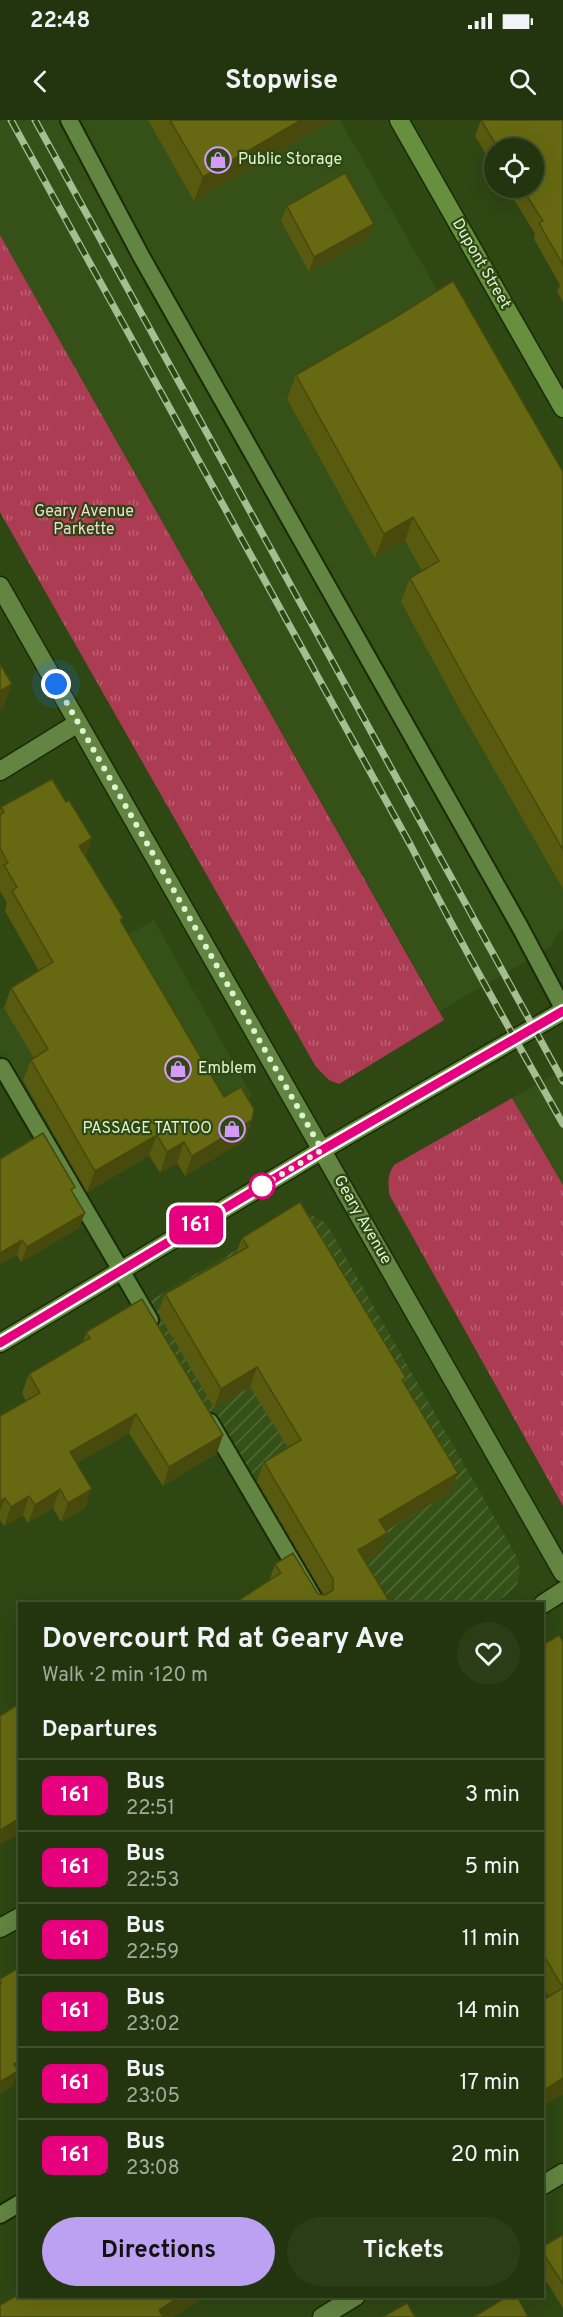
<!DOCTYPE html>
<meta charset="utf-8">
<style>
:root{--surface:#22350e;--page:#2a3d17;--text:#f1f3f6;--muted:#a2ab9e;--line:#3f502e;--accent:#bca0f2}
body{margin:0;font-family:Overpass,sans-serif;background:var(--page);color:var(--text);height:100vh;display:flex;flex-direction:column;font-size:22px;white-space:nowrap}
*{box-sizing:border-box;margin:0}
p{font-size:20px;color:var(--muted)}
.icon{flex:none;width:33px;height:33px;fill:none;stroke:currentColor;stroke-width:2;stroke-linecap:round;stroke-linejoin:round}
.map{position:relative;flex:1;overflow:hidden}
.details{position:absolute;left:18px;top:1482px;width:526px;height:696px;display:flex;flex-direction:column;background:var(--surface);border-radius:0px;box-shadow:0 6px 24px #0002,0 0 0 2px var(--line)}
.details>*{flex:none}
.badge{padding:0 12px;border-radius:9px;font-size:21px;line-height:39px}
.buttons{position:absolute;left:484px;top:18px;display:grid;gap:12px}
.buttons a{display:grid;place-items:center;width:60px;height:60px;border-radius:50%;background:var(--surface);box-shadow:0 6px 24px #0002,0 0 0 2px var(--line);font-size:30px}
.you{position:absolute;width:30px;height:30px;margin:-15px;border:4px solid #fff;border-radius:50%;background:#1a73e8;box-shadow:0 0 0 9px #1a73e833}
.map>.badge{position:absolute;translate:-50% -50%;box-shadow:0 0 0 3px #fff}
h2{padding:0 24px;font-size:22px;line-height:54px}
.round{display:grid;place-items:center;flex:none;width:63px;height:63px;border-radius:32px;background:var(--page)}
.head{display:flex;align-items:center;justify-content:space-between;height:102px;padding:0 24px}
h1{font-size:28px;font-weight:700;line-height:45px}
.button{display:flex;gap:12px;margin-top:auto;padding:12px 24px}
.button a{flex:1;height:69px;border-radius:36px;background:var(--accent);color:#111;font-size:24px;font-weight:700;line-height:69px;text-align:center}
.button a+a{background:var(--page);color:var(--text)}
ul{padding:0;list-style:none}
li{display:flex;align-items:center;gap:18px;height:72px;padding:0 24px;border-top:2px solid var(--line)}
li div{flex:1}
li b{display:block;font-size:22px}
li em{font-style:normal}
li .badge{min-width:66px;font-weight:700;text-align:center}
.status{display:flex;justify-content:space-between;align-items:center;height:42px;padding:0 30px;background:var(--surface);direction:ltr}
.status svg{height:16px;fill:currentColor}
header{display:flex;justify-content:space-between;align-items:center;height:78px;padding:0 24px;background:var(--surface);font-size:27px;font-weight:700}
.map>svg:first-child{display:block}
.built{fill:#355117}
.industrial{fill:url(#industrial-furrows)}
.grass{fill:url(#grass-tufts)}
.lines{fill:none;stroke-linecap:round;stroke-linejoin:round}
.lane-casing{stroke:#1a2b07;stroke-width:20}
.street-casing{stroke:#1a2b07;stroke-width:21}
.secondary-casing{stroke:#1a2b07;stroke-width:21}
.lane{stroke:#628541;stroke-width:16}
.street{stroke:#628541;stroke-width:18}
.secondary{stroke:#66903d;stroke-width:18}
.rail-casing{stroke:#a6bd94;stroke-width:7}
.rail{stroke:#2e4713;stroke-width:4.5;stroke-dasharray:14;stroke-linecap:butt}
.wall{fill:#585a0f}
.shaded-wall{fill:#474a0c}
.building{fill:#666911;stroke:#474a0c;stroke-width:1.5}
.line-casing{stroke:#fff;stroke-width:14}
.line{stroke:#e6007e;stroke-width:9}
.walk{stroke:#def3cf;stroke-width:6;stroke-dasharray:0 10.8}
.stop-dot{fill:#fff;stroke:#e6007e;stroke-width:3}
.labels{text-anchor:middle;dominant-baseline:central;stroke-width:4.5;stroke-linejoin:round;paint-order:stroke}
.poi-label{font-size:16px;fill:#def3cf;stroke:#2e4713;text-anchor:start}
.street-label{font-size:16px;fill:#def3cf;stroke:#2e4713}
.park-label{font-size:16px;fill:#f8d5d9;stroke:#2e4713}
</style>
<div class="status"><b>22:48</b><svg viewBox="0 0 49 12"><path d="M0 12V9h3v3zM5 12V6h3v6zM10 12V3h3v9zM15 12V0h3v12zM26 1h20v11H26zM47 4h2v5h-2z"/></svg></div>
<header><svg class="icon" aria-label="back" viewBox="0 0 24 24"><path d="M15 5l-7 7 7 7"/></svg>Stopwise<svg class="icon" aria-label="search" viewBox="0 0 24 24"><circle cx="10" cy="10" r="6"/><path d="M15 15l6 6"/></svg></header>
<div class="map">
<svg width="563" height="2197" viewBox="0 0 563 2197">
<defs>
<pattern id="industrial-furrows" width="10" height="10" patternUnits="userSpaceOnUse" patternTransform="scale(1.5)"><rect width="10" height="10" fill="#355117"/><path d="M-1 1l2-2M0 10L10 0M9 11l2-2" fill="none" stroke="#526a38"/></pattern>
<pattern id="grass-tufts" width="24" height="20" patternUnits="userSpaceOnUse" patternTransform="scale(1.5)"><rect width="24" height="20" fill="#ab3c53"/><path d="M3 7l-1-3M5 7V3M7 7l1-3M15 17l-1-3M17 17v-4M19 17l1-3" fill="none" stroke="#ba6273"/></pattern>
</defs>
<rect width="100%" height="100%" fill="#2e4713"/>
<g class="built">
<path d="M0 0H340L563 391V808L550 827 440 891 0 115Z"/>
<path d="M154 800 252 976 83 1075 0 933V889Z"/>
<path d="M563 950V1065L512 978Z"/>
</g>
<path class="industrial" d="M301 1094H309L326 1103 513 1430 519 1442 520 1454 517 1464 505 1476 493 1483H312L136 1189 269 1111Z"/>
<g class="grass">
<path d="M0 115 444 900 339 964 329 960 316 947 0 392Z"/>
<path d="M512 978 563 1065V1386L390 1076C388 1064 387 1055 394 1045Z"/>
</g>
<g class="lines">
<g class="lane-casing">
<g id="lane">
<path d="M69 0 141 136 520 807 563 888"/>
<path d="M2 947 150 1200"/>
<path d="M210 1302 317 1484"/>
<path d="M0 2095 20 2083"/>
</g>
</g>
<g class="street-casing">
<g id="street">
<path d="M0 466 563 1453"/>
<path d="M0 651 78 603"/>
<path d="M543 1484 563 1471"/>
<path d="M0 1808 20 1797"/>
<path d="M543 2065 563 2053"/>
<path d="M322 2197 356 2176"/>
</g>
</g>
<g class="secondary-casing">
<g id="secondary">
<path d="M399 0 563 288"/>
<path d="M0 1223 322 1030 563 891"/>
</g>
</g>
<use href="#lane" class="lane"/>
<use href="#street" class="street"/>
<use href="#secondary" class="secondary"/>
<g class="rail-casing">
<g id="rail">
<path d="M11 0 411 726C459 820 511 912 563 1004"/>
<path d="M35 0 563 961"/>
</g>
</g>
<use href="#rail" class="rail"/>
</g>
<g class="wall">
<path d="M148 0H334L194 81Z"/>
<path d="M481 0H563V182L557 171 560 165 534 119 535 114 507 68H534V28H495V49L475 16Z"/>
<path d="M287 86 368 119 309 152 281 101Z"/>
<path d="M296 255 563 352V769L464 597 401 482 410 458 422 451 405 421 375 438 287 279Z"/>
<path d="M66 682 92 718 85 737 122 803 224 977 252 1000 245 1020 185 1056 177 1043 160 1053 149 1035 87 1072 23 960 31 940 34 938 4 888 11 868 39 851 5 791 7 783 0 771V691L1 687Z"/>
<path d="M0 1039 73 1073 79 1108 21 1142 17 1135Z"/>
<path d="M242 1118 404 1263 451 1372 386 1411 387 1413 380 1432 365 1441 391 1484H233L269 1461 275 1444 318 1474 324 1475 257 1361 264 1342 288 1328 250 1267 214 1288 158 1193 165 1174 236 1133Z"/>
<path d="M86 1212 217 1333 163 1366 129 1313 77 1343 85 1388 61 1402 53 1388 28 1403 23 1395 4 1406 0 1400V1296L26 1281 22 1273 29 1254 83 1222Z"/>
<path d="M563 1522V1974L543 1986V1880L549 1877 543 1867V1525Z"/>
<path d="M563 2115V2188L543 2156V2126Z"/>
</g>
<g class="shaded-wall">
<path d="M301 0H334L194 81 203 57Z"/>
<path d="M374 104 368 119 309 152 314 137Z"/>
<path d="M413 397 405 421 375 438 384 414Z"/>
<path d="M12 564 3 588 0 590V571Z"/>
<path d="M92 718 85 738 79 726Z"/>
<path d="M252 1000 245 1020 185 1056 192 1036Z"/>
<path d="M157 1015 149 1035 87 1072 95 1051Z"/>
<path d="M184 1022 177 1043 160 1053 167 1032Z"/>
<path d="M85 1093 79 1108 21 1142 27 1127Z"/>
<path d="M22 1120 17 1135 0 1145V1133Z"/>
<path d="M257 1247 250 1267 214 1288 221 1269Z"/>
<path d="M136 1294 129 1313 63 1351 70 1332Z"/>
<path d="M223 1315 217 1333 163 1366 169 1347Z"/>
<path d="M458 1353 451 1372 372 1419 379 1400Z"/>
<path d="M60 1369 53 1388 28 1403 35 1385Z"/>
<path d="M92 1369 85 1388 61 1402 68 1383Z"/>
<path d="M29 1376 23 1395 4 1406 11 1387Z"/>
<path d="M5 1378 0 1391V1381Z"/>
<path d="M387 1413 380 1432 351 1449 358 1430Z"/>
<path d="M20 1698V1713L0 1725V1710Z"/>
<path d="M20 1941V1953L17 1954 13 1966 0 1974V1962L14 1944Z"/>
<path d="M563 1958V1974L543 1986V1971Z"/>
<path d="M181 2176H208L173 2197H156L159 2190Z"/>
</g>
<g class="building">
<path d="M170 0H301L203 57Z"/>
<path d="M481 0H563V145L539 103 543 101 522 68H534V28H498Z"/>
<path d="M345 53 374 104 314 137 287 86Z"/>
<path d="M453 161 563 352V730L473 573 410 458 439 441 413 397 384 414 296 255 396 197Z"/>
<path d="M0 544 12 564 0 571Z"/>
<path d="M52 659 66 682 69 680 92 718 79 726 123 798 120 800 224 977 241 967 254 989 252 1000 192 1036 184 1022 167 1032 157 1015 95 1051 31 940 48 929 11 868 53 842 12 771 17 767 4 745 8 743 0 728V695L4 692 1 687Z"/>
<path d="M43 1013 75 1067 71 1070 85 1093 27 1127 22 1120 0 1133V1039Z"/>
<path d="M300 1082 406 1258 402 1260 458 1353 379 1400 387 1413 358 1430 391 1484H233L281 1453 275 1444 293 1433 318 1474 325 1475 333 1470V1459L264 1342 301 1320 257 1247 221 1269 165 1174 248 1127 242 1118Z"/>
<path d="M142 1179 223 1315 169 1347 136 1294 70 1332 92 1369 68 1383 60 1369 35 1385 29 1376 11 1387 5 1378 0 1381V1296L40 1273 29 1254 90 1218 86 1212Z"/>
<path d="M559 1515 563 1522V1958L543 1971V1880L563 1868 543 1834V1525Z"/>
<path d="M20 1583V1698L0 1710V1596Z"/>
<path d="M20 1847V1941L14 1944 18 1951 0 1962V1864H1L0 1859Z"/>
<path d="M563 2115V2164L543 2133V2126Z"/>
<path d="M20 2174V2176H181L159 2190 163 2197H0V2185Z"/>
<path d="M508 2176H517L528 2197H474Z"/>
<path d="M407 2183 415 2197H383Z"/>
</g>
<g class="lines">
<g class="line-casing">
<path id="line" d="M0 1223 322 1030 563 891"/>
</g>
<use href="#line" class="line"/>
<path class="walk" d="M56 564 322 1030 262 1066"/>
</g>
<defs>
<g id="shop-ring" transform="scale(1.35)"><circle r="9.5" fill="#2e4713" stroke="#d59bfa" stroke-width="1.5"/><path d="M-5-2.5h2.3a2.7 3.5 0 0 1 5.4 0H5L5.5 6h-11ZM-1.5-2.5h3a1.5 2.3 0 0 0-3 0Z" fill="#d59bfa"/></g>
</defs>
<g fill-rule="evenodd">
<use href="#shop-ring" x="218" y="40"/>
<use href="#shop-ring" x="178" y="949"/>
<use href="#shop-ring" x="232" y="1009"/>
</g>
<circle class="stop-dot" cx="262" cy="1066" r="12"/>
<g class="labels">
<g class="poi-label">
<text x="238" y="40">Public Storage</text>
<text x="198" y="949">Emblem</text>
<text x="212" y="1009" text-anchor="end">PASSAGE TATTOO</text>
</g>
<g class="street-label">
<text transform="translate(481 144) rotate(60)">Dupont Street</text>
<text transform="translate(362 1100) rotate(60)">Geary Avenue</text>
</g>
<g class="park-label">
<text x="84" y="392">Geary Avenue<tspan x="84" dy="18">Parkette</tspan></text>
</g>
</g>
</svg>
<div class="buttons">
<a><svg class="icon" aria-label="locate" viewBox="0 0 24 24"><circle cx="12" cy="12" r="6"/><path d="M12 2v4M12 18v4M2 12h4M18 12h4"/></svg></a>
</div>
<div class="you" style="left:56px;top:564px"></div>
<b class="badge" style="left:196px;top:1105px;background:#e6007e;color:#fff">161</b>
<section class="details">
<div class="head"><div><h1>Dovercourt Rd at Geary Ave</h1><p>Walk · 2 min · 120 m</p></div><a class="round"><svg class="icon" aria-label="heart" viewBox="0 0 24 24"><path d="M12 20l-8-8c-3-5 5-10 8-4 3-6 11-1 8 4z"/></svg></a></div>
<h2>Departures</h2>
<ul>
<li><span class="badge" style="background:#e6007e;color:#fff">161</span><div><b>Bus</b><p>22:51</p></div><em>3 min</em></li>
<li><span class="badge" style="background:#e6007e;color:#fff">161</span><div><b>Bus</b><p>22:53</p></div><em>5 min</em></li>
<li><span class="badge" style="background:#e6007e;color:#fff">161</span><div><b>Bus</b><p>22:59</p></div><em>11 min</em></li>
<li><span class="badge" style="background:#e6007e;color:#fff">161</span><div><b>Bus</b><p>23:02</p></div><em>14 min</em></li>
<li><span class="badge" style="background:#e6007e;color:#fff">161</span><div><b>Bus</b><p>23:05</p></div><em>17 min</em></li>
<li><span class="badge" style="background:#e6007e;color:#fff">161</span><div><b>Bus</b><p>23:08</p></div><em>20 min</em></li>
</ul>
<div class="button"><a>Directions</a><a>Tickets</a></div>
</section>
</div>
